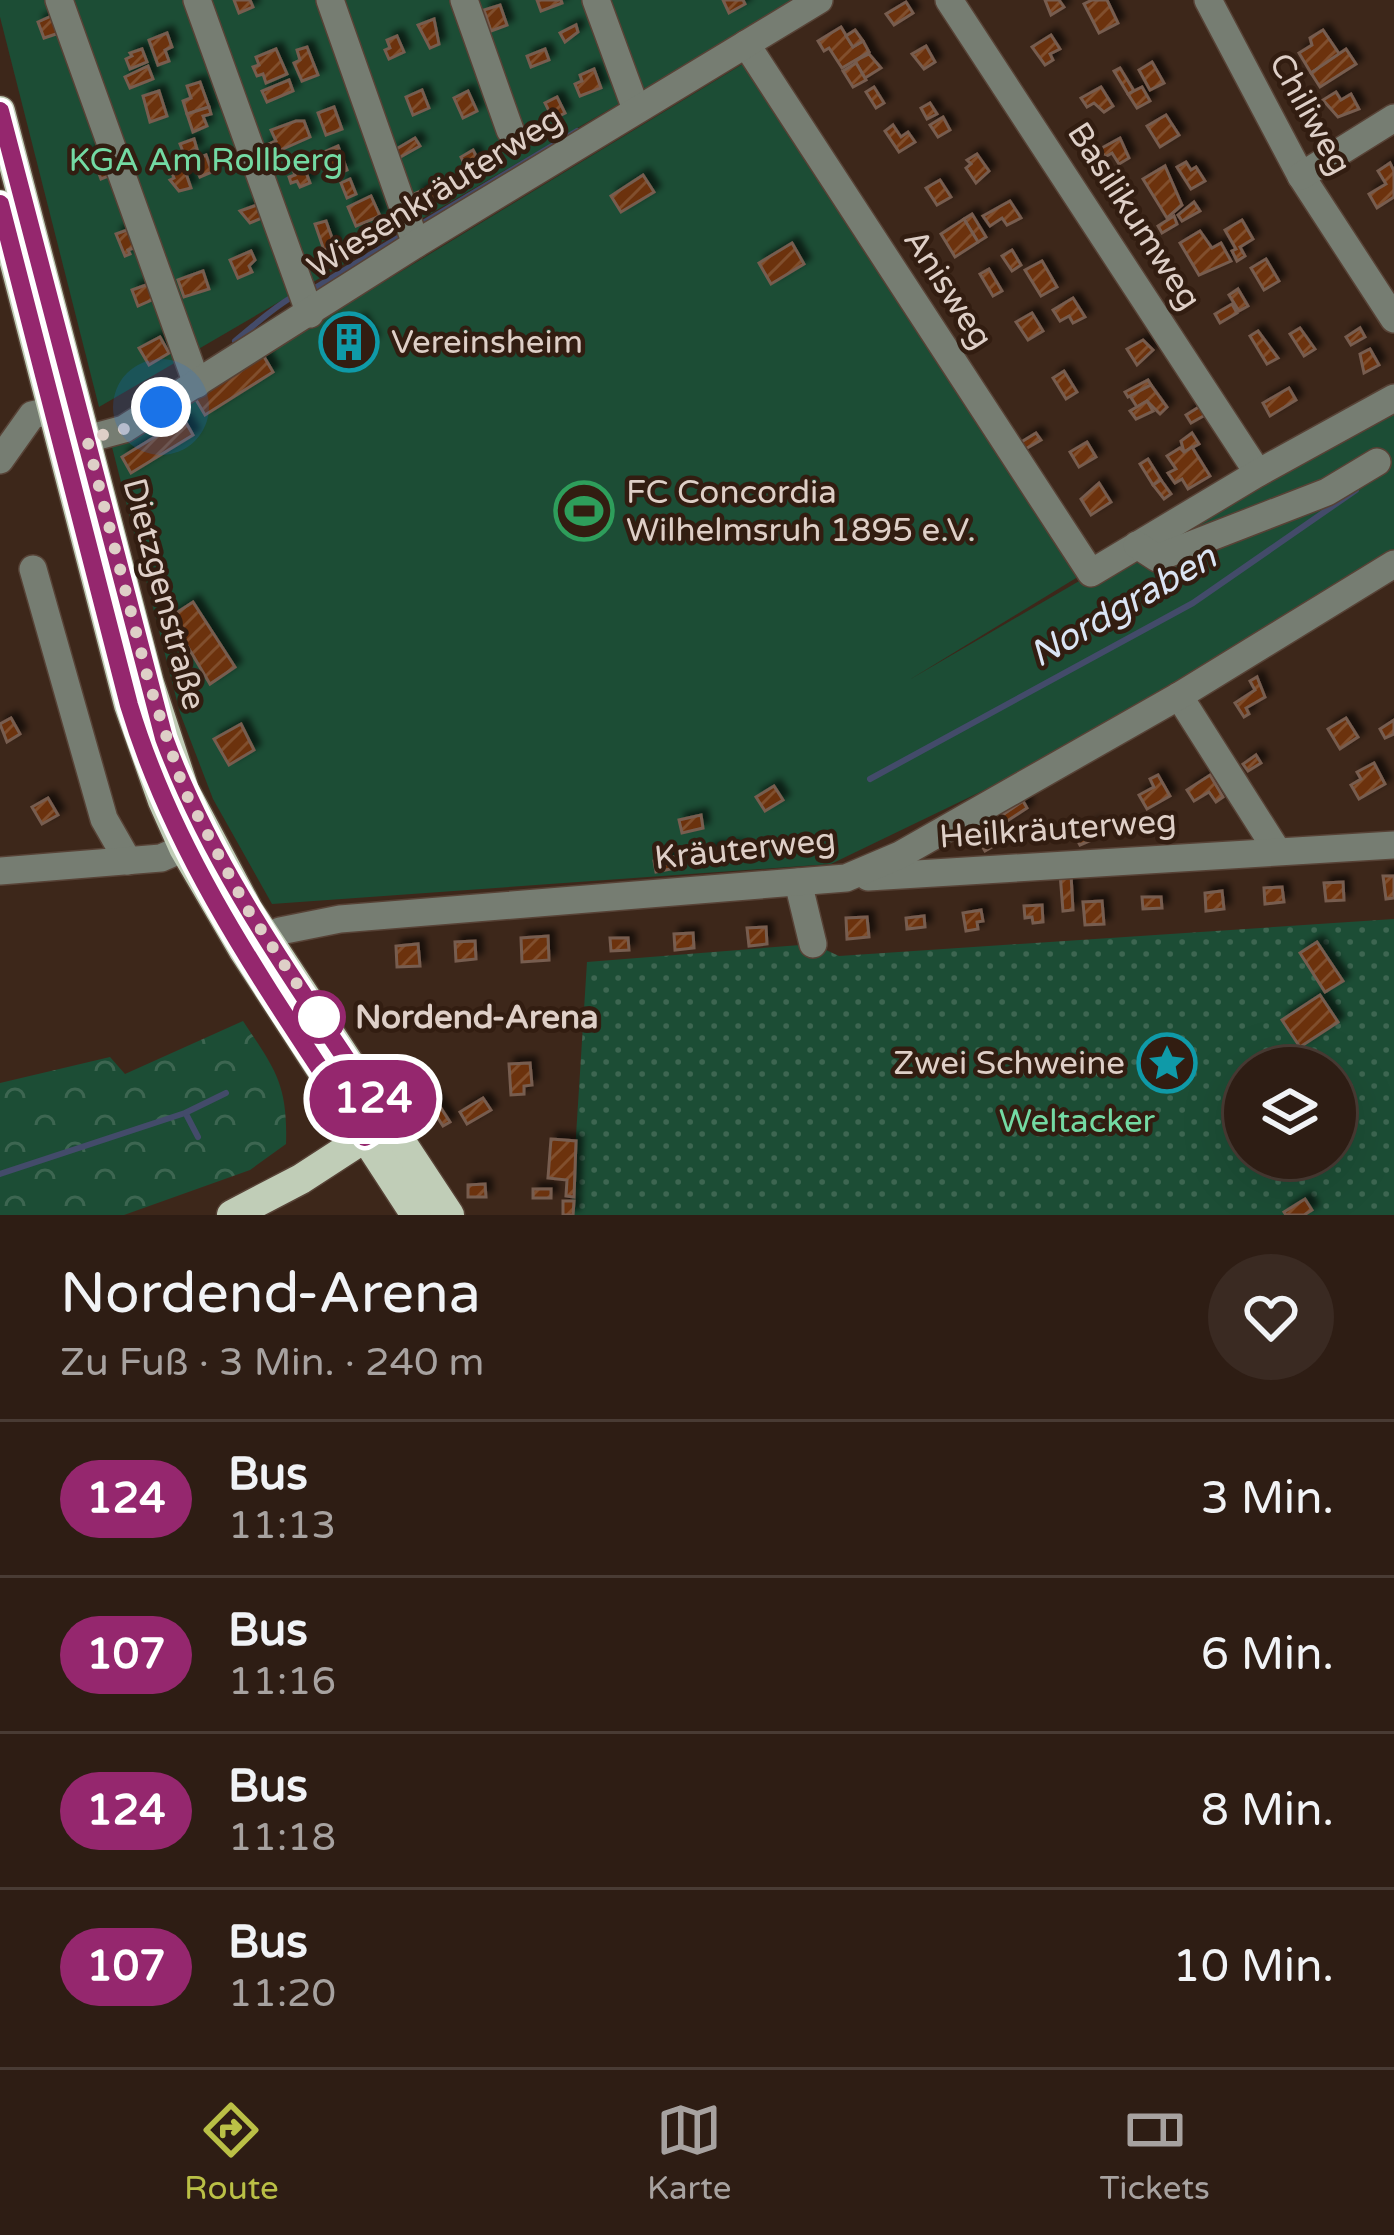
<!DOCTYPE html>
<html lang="de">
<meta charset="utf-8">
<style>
:root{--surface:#2e1d14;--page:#3a2a22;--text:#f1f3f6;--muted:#a7a2a0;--line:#493b34;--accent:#bac046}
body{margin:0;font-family:"Varela Round",sans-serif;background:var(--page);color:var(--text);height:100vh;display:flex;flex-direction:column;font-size:45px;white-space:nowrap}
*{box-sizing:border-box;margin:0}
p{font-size:39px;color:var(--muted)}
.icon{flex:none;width:66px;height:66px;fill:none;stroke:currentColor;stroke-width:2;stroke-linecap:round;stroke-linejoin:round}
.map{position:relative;height:1215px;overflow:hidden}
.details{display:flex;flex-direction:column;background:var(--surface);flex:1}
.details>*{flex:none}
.badge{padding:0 24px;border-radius:39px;font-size:42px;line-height:78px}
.buttons{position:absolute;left:1224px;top:1047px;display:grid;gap:24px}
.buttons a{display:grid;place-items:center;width:132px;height:132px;border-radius:50%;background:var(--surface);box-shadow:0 12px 48px #0002,0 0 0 3px var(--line);font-size:60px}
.you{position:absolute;width:60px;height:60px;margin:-30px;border:9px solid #fff;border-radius:50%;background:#1a73e8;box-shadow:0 0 0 18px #1a73e833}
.map>.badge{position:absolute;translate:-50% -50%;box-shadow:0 0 0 6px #fff}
.round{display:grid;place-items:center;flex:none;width:126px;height:126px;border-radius:63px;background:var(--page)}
.head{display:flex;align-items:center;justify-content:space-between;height:204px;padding:0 60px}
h1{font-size:57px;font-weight:600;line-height:90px}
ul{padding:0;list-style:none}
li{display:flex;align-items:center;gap:36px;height:156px;padding:0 60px;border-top:3px solid var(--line)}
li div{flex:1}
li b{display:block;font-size:45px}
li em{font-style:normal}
li .badge{min-width:132px;font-weight:700;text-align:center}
.tab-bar{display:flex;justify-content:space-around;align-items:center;height:168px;border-top:3px solid var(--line);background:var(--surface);font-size:33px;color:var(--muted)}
.tab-bar a{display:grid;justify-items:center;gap:6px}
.tab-bar .selected{color:var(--accent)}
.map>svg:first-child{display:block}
.green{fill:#1c4d35}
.forest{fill:url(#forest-crowns)}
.park{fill:url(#park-dots);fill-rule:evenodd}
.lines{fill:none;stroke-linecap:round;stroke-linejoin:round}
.stream{stroke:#434b6a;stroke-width:6}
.building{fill:url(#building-hatch);stroke:#775d50;stroke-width:3;filter:url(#shadow)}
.minor-casing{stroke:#574236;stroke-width:30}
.major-casing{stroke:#574236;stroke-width:33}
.minor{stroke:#767d72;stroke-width:27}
.major{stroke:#c0cdb7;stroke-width:30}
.line-casing{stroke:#fff;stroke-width:27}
.line{stroke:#95276e;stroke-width:18}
.walk{stroke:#decfc7;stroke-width:12;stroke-dasharray:0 21.6}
.stop-dot{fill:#fff;stroke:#95276e;stroke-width:6}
.labels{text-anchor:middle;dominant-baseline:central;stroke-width:9;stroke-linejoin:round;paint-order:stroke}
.street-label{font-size:33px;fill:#decfc7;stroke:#321d11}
.park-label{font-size:33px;fill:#73daa3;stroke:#321d11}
.poi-label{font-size:33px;fill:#decfc7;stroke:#321d11;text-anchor:start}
.stop-label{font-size:33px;font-weight:bold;fill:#decfc7;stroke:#321d11;text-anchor:start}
.water-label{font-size:36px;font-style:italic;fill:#dae4f4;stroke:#321d11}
</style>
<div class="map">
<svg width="1394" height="1215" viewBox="0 0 1394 1215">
<defs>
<pattern id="forest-crowns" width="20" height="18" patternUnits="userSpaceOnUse" patternTransform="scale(3)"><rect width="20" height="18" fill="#1c4d35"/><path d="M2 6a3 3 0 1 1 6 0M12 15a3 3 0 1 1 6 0" fill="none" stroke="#3d6651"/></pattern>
<pattern id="park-dots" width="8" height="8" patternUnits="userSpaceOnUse" patternTransform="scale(3)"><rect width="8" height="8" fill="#1c4d35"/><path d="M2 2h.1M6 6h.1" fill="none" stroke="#3d6651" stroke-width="1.8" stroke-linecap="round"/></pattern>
<pattern id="building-hatch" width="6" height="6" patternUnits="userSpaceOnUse" patternTransform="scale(3)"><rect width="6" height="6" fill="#6c320c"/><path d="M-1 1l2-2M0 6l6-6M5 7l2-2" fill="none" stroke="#814f2e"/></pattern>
<filter id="shadow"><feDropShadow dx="6" dy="-6" stdDeviation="3" flood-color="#0009"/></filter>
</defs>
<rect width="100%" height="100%" fill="#3d271a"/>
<g class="green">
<path d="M0 0H797L99 407 0 17Z"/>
<path d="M746 62 1081 575 909 680 1394 398V551L1179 696 831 864 272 904 213 799 180 713 112 447Z"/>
</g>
<path class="forest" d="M243 1021C275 1069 288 1084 286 1144L250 1170 124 1215H0V1083L110 1057 125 1074Z"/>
<path class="park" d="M1394 919V1215H571L587 962 813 944 839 956ZM1245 1068H1335V1158H1245Z"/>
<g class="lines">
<g class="stream">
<path d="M418 226 577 131"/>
<path d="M310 291 401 236"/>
<path d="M235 341C255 325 270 310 292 297"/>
<path d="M870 779 1193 603 1356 490"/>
<path d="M186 1114 198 1137"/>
<path d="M0 1174 185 1113 226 1093"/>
</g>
</g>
<g class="building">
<path d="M234 0H250L253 7 239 13Z"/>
<path d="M537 0H561L562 3 541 11Z"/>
<path d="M723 0H743L745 4 729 13Z"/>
<path d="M1045 0H1059L1064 7 1051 15Z"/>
<path d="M1092 0H1107L1118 23 1099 33 1084 4Z"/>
<path d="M906 2 913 13 894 25 886 14Z"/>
<path d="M500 5 507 25 491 31 484 10Z"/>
<path d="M56 14 62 32 44 38 38 22Z"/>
<path d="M434 19 439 44 430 48 418 25Z"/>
<path d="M576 25 578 32 565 42 560 33Z"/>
<path d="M841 27 853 47 863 41 869 52 842 68 829 48 824 51 818 41Z"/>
<path d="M855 30 863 41 853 47 846 36Z"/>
<path d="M1323 30 1340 55 1311 73 1299 53 1312 45 1310 38Z"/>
<path d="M167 33 172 47 165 50 169 61 158 65 149 40Z"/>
<path d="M1051 35 1060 49 1050 54 1053 60 1045 65 1032 47Z"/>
<path d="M397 36 404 52 389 59 385 50 390 48 387 40Z"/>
<path d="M926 46 935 62 924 69 912 54Z"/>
<path d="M307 47 318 75 302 81 294 63 300 60 297 50Z"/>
<path d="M142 49 147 62 130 69 126 59 132 56 130 53Z"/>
<path d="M276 49 287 74 266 83 263 74 257 76 253 67 259 65 256 57Z"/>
<path d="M545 49 549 60 531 67 527 56Z"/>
<path d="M1346 49 1356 64 1320 87 1311 73Z"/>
<path d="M869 54 881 68 865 78 855 61Z"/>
<path d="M1152 62 1164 83 1150 90 1139 70Z"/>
<path d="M856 63 866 80 853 87 843 71Z"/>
<path d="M148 66 153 79 130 88 125 77Z"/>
<path d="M1120 68 1134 91 1128 94 1114 71Z"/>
<path d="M594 69 601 88 580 96 575 84 582 81 580 75Z"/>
<path d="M289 80 293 91 267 102 262 91Z"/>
<path d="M200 82 209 107 187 114 183 101 191 98 187 86Z"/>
<path d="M874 87 884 103 876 108 866 92Z"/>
<path d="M1101 87 1113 106 1104 112 1094 103 1087 107 1081 98Z"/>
<path d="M1142 87 1150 101 1137 108 1128 94Z"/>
<path d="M422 90 429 108 413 115 406 97Z"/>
<path d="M159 91 167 116 150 122 143 96Z"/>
<path d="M468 91 477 111 463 118 454 98Z"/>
<path d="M1336 92 1341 100 1351 94 1359 109 1338 117 1323 100Z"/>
<path d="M557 97 565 113 553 119 545 103Z"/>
<path d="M930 103 937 114 927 119 921 108Z"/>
<path d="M209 107 211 114 203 116 207 126 193 132 187 114Z"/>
<path d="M334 107 342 129 326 135 318 113Z"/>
<path d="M1166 115 1179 135 1160 147 1147 126Z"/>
<path d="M943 117 950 130 938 137 930 125Z"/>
<path d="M296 121H304L310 137 267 156 264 146 276 141 271 130Z"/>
<path d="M893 125 901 137 908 132 915 142 899 152 885 131Z"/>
<path d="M415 138 420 146 397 159 393 151Z"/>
<path d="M1120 138 1129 158 1119 164 1112 153 1105 157 1100 149Z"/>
<path d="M194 139 197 149 184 154 180 144Z"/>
<path d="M106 145 116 173 101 179 95 163 88 165 85 158 92 156 90 151Z"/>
<path d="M338 146 347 170 328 178 322 163 328 161 324 152Z"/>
<path d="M473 150 483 169 471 177 461 157Z"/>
<path d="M977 154 989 171 976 183 966 168 971 164 967 160Z"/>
<path d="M206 155 212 172 200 177 193 160Z"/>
<path d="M1186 162 1191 170 1196 167 1205 181 1191 189 1177 167Z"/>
<path d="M1390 163 1394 171V197L1377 208 1369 194 1386 184 1378 171Z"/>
<path d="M1165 166 1182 205 1167 218 1143 179Z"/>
<path d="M304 167 310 183 300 187 297 181 291 183 289 177 295 175 293 170Z"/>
<path d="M184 168 191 188 179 191 170 180 174 178 172 173Z"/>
<path d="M643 175 654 192 621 212 611 196Z"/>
<path d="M350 179 356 194 347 198 341 183Z"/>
<path d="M940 180 951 197 937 205 926 188Z"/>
<path d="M435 185 441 196 420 202 416 193Z"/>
<path d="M371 196 380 216 356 226 348 207Z"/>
<path d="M1010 201 1021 218 1007 225 1002 218 990 226 983 216Z"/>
<path d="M1194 202 1200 211 1182 221 1178 215Z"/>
<path d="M257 205 262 218 250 223 240 211Z"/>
<path d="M972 214 986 237 978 242 964 219Z"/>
<path d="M1174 216 1177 224 1162 233 1158 226Z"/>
<path d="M964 219 978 242 955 257 941 234Z"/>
<path d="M1242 220 1253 239 1240 247 1245 256 1237 261 1232 251 1236 249 1225 230Z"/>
<path d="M326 221 335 246 324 250 315 224Z"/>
<path d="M130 229 143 245 128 250 130 254 125 256 116 234Z"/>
<path d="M1200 231 1212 248 1221 243 1231 261 1199 275 1180 243Z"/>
<path d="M792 243 804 264 771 284 759 263Z"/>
<path d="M1012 250 1021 265 1012 271 1002 256Z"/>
<path d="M251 251 255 260 249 266 252 272 238 278 230 260Z"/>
<path d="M1266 259 1279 281 1264 290 1251 268Z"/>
<path d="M1042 261 1057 287 1041 296 1025 270Z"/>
<path d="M989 269 1002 291 993 296 980 274Z"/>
<path d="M203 271 209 289 184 297 178 280Z"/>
<path d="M149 284 154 299 138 306 132 290Z"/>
<path d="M1238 289 1248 306 1239 311 1229 295Z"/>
<path d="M1073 298 1085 317 1073 323 1069 316 1060 321 1053 310Z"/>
<path d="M1232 304 1237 313 1220 323 1215 314Z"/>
<path d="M1032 313 1043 331 1028 340 1016 322Z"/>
<path d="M360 320 373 341 338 362 325 342Z"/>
<path d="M1300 328 1315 349 1304 356 1290 334Z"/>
<path d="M1360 328 1365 337 1351 345 1346 337Z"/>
<path d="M1258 331 1278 358 1267 364 1250 336Z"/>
<path d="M160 337 169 353 149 365 139 348Z"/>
<path d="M1143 340 1153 350 1137 365 1127 349Z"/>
<path d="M1370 349 1379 365 1364 373 1360 354Z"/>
<path d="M263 355 273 372 205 415 195 398Z"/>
<path d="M1064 371 1077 392 1066 399 1053 378Z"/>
<path d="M1148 380 1151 385 1128 397 1125 392Z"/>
<path d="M1151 385 1167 407 1160 414 1147 401 1137 407 1130 396Z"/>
<path d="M1289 388 1296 400 1270 416 1263 403Z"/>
<path d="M1147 401 1153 411 1136 419 1130 411Z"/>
<path d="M1202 405 1207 414 1191 423 1186 415Z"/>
<path d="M184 419 193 435 131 473 122 457Z"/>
<path d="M1036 433 1041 440 1022 451 1018 444Z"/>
<path d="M1192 433 1199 444 1184 452 1181 441Z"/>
<path d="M1087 442 1096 457 1079 467 1070 452Z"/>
<path d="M1192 447 1210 476 1188 489 1182 479 1175 483 1168 473 1176 469 1167 456 1180 448 1184 452Z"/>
<path d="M1148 459 1161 480 1153 485 1140 464Z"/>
<path d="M1161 480 1171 494 1164 499 1153 485Z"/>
<path d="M1099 483 1111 502 1091 515 1081 499Z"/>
<path d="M193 602 235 667 210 684 170 617Z"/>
<path d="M1257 677 1265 697 1246 708 1249 714 1244 717 1235 703 1255 690 1250 681Z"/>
<path d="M11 718 20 734 7 742 0 724Z"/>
<path d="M1346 718 1358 737 1340 749 1328 729Z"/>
<path d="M1394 720V734L1385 738 1380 729Z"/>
<path d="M241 724 254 750 229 765 214 739Z"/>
<path d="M1256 755 1261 763 1248 771 1243 764Z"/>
<path d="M1374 763 1385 784 1359 799 1351 785 1361 779 1357 772Z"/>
<path d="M1158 775 1170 796 1147 809 1139 795 1154 787 1150 779Z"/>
<path d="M1210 775 1223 797 1216 802 1209 792 1194 801 1187 790Z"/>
<path d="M774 786 783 800 765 811 756 797Z"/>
<path d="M48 798 58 815 42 824 32 807Z"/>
<path d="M1023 801 1027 808 1001 825 998 818Z"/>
<path d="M701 815 703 828 682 833 679 820Z"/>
<path d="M987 821 999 843 985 851 972 829Z"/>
<path d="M1096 824 1101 836 1080 845 1074 834Z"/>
<path d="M739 847 740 860 710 861 709 849Z"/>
<path d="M673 857 675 868 656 872 654 861Z"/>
<path d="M1060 873 1071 875 1073 910 1063 911Z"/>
<path d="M1383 876H1394V898L1386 899Z"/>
<path d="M1343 882 1344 900 1326 901 1324 883Z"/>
<path d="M1282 887 1284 902 1265 904 1264 888Z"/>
<path d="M1222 891 1224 909 1206 911 1205 893Z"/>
<path d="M1142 897H1161L1162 908 1143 909Z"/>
<path d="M1102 901 1104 924 1085 925 1083 902Z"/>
<path d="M1042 905 1043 922 1033 923 1032 917 1025 918 1024 906Z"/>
<path d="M981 910 983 921 977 922 978 929 966 931 963 913Z"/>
<path d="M924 916 925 927 907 929 906 918Z"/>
<path d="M867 917 869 937 847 939 846 918Z"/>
<path d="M766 927 767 944 749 946 747 928Z"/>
<path d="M693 933 694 948 675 950 674 934Z"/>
<path d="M548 936 549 960 522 962 521 938Z"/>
<path d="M610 938H628L629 950 611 951Z"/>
<path d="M475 941 476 959 456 961 455 942Z"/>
<path d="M1317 942 1343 981 1325 992 1300 953Z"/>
<path d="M418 944 420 966 397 967 396 946Z"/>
<path d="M1320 995 1338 1022 1300 1047 1282 1020Z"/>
<path d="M530 1063 532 1085 524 1086V1094L511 1095 509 1064Z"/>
<path d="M483 1098 491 1110 467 1124 460 1112Z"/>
<path d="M435 1099 450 1122 443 1126 429 1104Z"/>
<path d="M551 1139 576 1141 574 1197 566 1196 567 1180 548 1178Z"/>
<path d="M485 1184 486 1197H468V1185Z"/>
<rect x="533" y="1189" width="18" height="9"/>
<path d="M1305 1199 1312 1210 1304 1215H1286L1284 1212Z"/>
<path d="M563 1201H574L573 1215H563Z"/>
</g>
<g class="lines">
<g class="minor-casing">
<g id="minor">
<path d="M59 0 197 384"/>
<path d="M197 0 310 314"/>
<path d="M330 0 416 244"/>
<path d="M464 0 510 130"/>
<path d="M596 0 636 109"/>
<path d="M949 0 1258 473"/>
<path d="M1208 0 1301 176 1394 319"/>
<path d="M746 44 1091 573 1258 473 1394 398"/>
<path d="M1301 176 1394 118"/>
<path d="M87 439 124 429 416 244 819 0"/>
<path d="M0 460 32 415 53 410"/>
<path d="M1137 545 1157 558 1327 492 1377 462"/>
<path d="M33 569 104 819 128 861"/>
<path d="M1179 696 1276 849"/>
<path d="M0 871 161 858 184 848"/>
<path d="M868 877 1394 845"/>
<path d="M798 882 813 944"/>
<path d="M247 947 280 931 340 919 846 878 900 855 1179 696 1394 564"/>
</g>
</g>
<g class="major-casing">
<g id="major">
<path d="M0 111 149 683 184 790 248 910 449 1215"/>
<path d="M0 205 129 705 163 801 184 848 243 949 416 1215"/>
<path d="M232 1215 301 1179 378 1129"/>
</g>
</g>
<use href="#minor" class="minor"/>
<use href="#major" class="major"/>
</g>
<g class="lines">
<g class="line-casing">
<path id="line" d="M0 111 164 738C216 878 307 998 388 1122L365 1137C275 999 177 865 129 705L0 204"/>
</g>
<use href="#line" class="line"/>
<path class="walk" d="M161 407 124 429 87 439 149 683 184 790 248 910 319 1017"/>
</g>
<defs>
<g id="building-ring" transform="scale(3)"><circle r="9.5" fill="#321d11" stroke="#0f9aa8" stroke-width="1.5"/><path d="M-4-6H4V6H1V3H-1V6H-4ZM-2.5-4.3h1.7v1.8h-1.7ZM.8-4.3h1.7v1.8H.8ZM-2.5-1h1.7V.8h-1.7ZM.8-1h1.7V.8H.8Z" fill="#0f9aa8"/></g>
<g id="stadium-ring" transform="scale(3)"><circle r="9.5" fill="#321d11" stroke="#2e9e5b" stroke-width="1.5"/><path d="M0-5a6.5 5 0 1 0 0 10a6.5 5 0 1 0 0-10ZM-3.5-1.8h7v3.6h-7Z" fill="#2e9e5b"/></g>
<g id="sight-ring" transform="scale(3)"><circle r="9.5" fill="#321d11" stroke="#0f9aa8" stroke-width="1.5"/><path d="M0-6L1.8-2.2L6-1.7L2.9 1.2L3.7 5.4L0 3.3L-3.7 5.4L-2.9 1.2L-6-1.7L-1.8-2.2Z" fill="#0f9aa8"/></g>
</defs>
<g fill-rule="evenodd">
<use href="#building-ring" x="349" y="342"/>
<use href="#stadium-ring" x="584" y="511"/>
<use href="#sight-ring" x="1167" y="1063"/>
</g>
<circle class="stop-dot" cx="319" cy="1017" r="24"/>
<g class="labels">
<g class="street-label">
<text transform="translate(1310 114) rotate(61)">Chiliweg</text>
<text transform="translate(435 193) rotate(-32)">Wiesenkräuterweg</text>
<text transform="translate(1134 216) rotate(57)">Basilikumweg</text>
<text transform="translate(948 289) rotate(57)">Anisweg</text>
<text transform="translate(164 594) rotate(75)">Dietzgenstraße</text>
<text transform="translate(1058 829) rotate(-4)">Heilkräuterweg</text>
<text transform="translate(745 849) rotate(-6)">Kräuterweg</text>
</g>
<g class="park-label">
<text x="206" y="160">KGA Am Rollberg</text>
<text x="1077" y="1121">Weltacker</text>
</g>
<g class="poi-label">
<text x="391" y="342">Vereinsheim</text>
<text x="626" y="492">FC Concordia<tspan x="626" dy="38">Wilhelmsruh 1895 e.V.</tspan></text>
<text x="1125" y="1063" text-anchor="end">Zwei Schweine</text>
</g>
<g class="stop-label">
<text x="355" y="1017">Nordend-Arena</text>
</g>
<g class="water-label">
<text transform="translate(1123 606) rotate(-30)">Nordgraben</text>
</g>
</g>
</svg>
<div class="buttons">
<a><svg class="icon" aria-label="layers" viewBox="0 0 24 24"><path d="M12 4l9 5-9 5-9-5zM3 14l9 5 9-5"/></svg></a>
</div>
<div class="you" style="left:161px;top:407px"></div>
<b class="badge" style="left:373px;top:1099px;background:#95276e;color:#fff">124</b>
</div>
<section class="details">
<div class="head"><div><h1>Nordend-Arena</h1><p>Zu Fuß · 3 Min. · 240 m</p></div><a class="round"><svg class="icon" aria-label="heart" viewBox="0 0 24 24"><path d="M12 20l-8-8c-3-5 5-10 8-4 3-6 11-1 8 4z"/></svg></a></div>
<ul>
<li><span class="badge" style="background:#95276e;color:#fff">124</span><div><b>Bus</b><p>11:13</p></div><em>3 Min.</em></li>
<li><span class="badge" style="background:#95276e;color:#fff">107</span><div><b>Bus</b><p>11:16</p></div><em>6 Min.</em></li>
<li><span class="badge" style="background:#95276e;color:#fff">124</span><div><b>Bus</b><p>11:18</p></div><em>8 Min.</em></li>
<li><span class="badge" style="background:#95276e;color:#fff">107</span><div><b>Bus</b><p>11:20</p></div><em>10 Min.</em></li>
</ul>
</section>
<nav class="tab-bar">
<a class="selected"><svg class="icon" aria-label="directions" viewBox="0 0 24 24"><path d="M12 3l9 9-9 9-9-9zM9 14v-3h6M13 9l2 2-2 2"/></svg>Route</a>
<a><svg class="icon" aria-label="map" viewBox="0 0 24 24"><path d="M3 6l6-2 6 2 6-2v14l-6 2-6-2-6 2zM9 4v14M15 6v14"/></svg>Karte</a>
<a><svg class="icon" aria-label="tickets" viewBox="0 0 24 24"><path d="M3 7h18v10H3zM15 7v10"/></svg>Tickets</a>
</nav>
